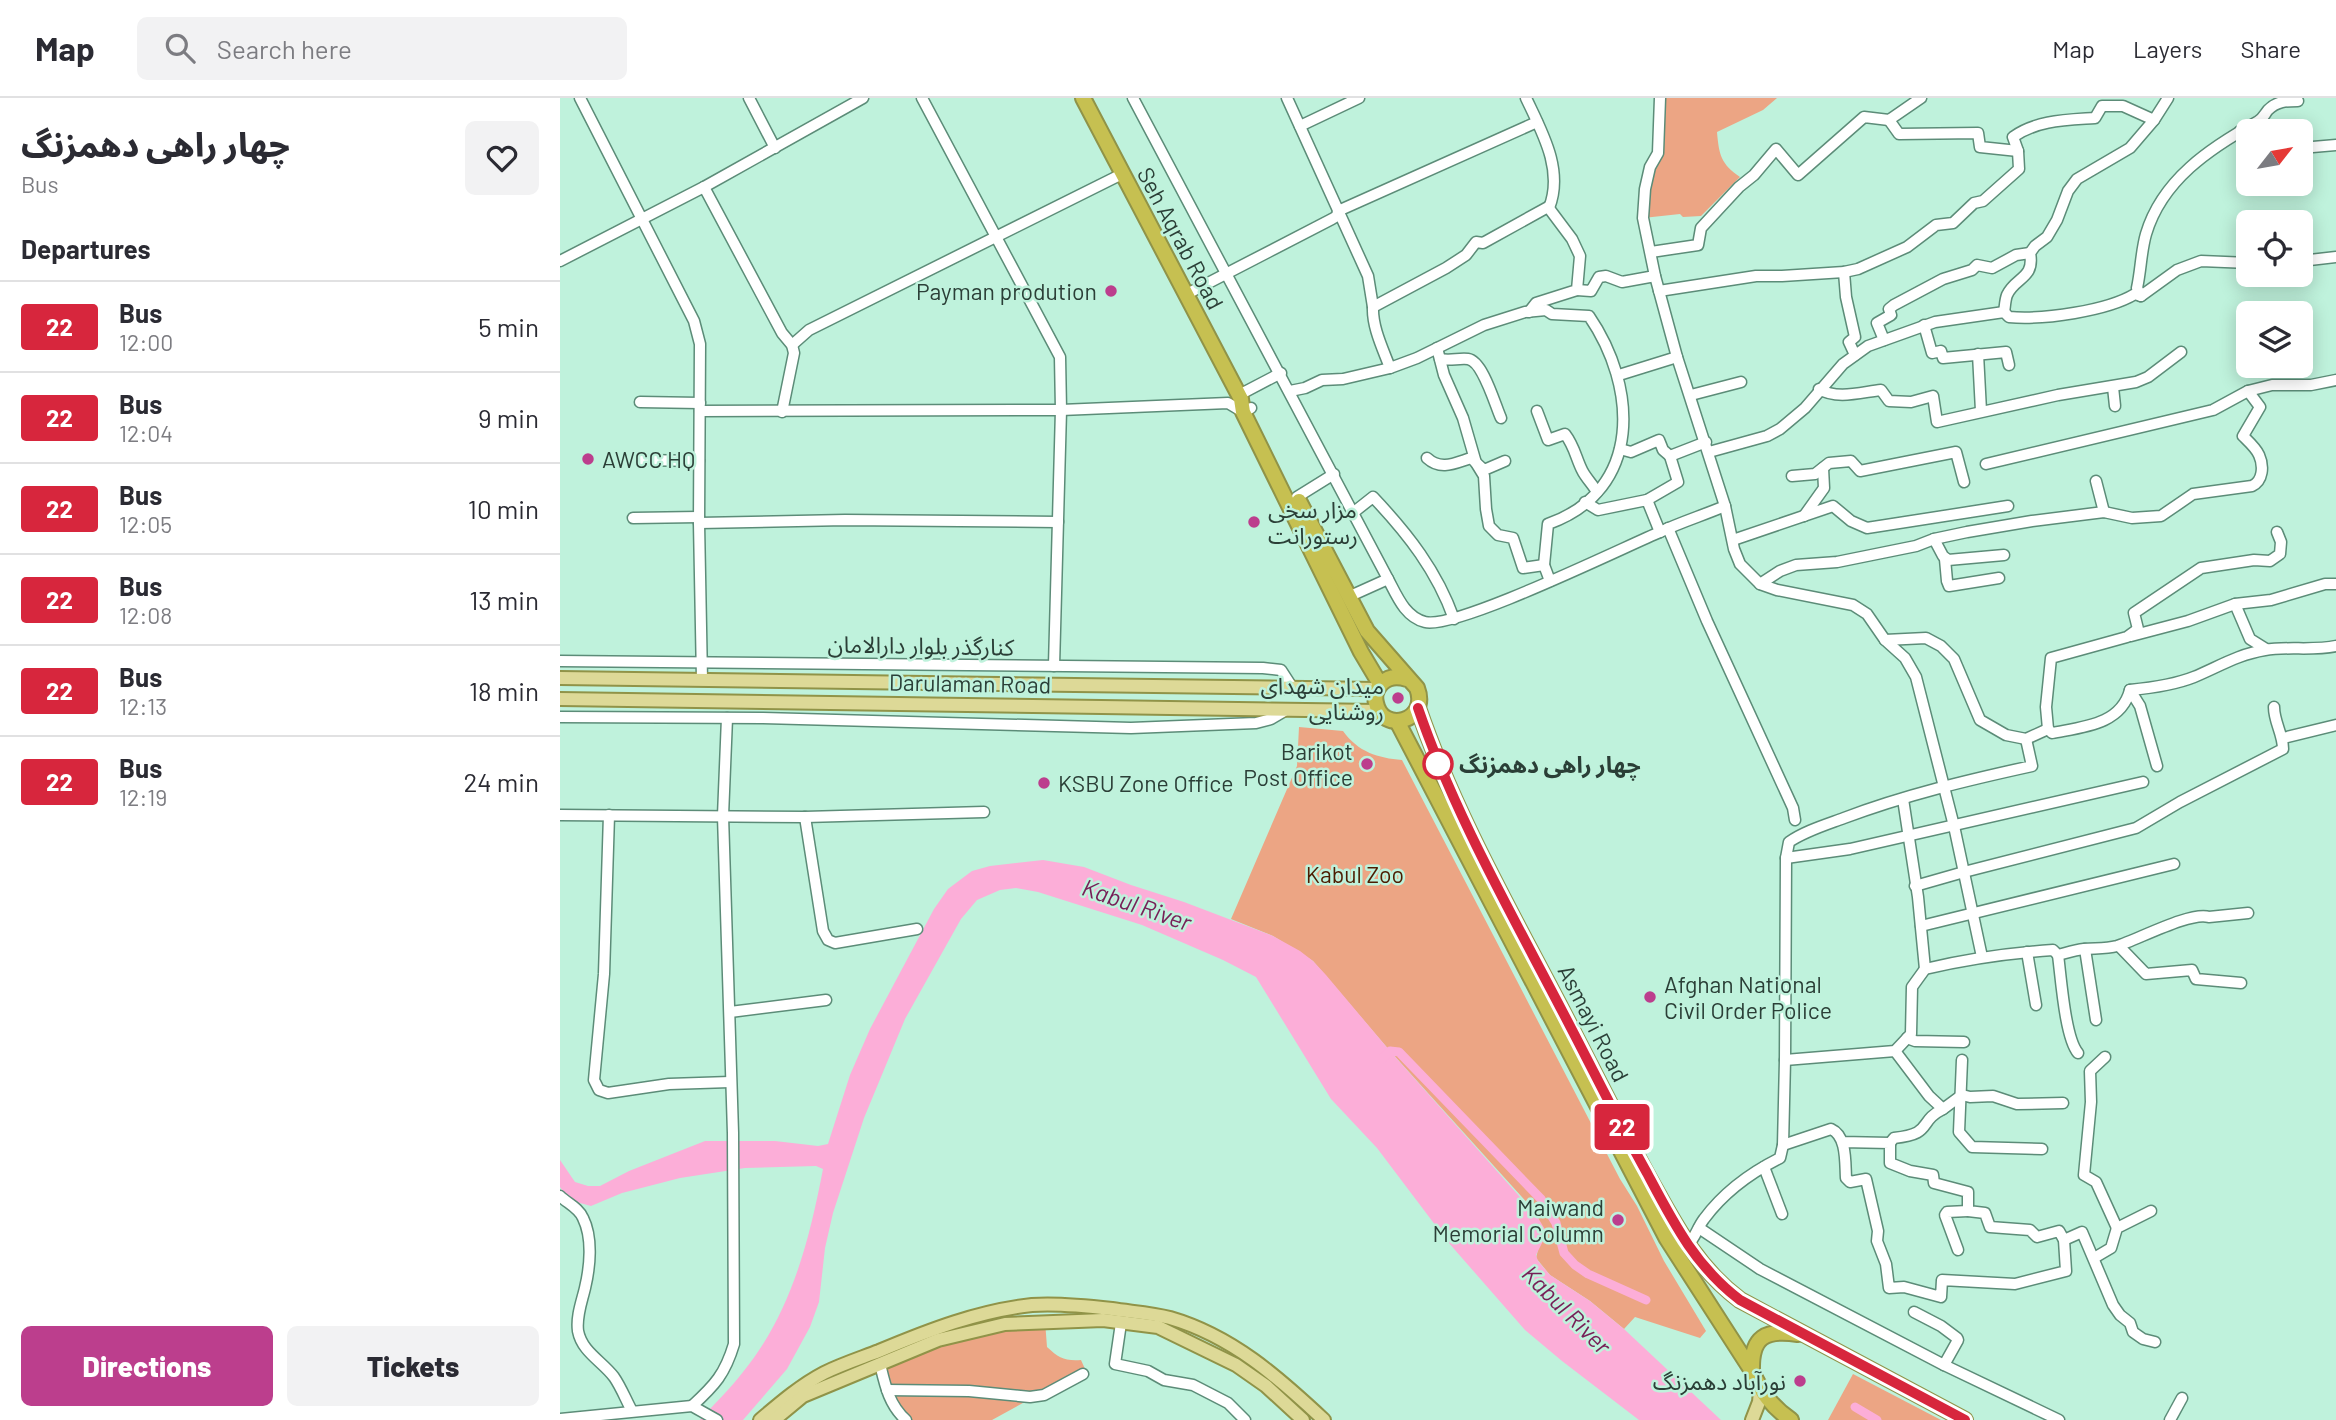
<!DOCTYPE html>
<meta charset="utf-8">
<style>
:root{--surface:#fff;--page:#f2f2f3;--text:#2b2b33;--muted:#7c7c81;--line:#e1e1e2;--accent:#bc3e8d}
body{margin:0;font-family:Barlow,"Noto Sans Arabic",sans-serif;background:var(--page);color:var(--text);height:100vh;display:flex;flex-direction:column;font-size:26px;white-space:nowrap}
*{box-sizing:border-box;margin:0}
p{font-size:23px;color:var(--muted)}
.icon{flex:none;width:38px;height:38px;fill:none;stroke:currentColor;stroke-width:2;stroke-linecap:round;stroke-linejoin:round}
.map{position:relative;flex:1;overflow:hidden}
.drawer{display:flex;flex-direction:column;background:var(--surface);width:560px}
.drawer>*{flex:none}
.badge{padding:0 14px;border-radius:5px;font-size:24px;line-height:46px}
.needle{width:46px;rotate:59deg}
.buttons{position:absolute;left:1676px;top:21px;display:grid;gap:14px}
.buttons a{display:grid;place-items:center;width:77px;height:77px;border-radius:10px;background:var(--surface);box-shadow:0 4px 18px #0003;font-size:35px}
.map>.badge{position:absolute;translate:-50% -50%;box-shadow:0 0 0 4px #fff}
h2{padding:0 21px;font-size:26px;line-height:63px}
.round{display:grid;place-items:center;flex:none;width:74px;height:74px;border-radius:10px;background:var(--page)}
.overview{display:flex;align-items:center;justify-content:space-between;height:119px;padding:0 21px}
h1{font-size:33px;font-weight:800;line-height:52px}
.button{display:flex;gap:14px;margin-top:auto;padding:14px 21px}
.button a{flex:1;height:80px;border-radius:10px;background:var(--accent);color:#fff;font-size:28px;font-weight:800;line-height:80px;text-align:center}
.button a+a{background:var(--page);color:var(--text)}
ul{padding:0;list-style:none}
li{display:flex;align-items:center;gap:21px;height:91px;padding:0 21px;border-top:2px solid var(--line)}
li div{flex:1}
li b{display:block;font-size:26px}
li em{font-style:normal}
li .badge{min-width:77px;font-weight:700;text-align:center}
header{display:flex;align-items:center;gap:42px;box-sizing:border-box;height:98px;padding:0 35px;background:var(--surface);border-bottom:2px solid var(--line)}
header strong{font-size:33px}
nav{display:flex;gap:38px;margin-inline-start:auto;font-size:24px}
.search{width:490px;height:63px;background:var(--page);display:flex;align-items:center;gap:18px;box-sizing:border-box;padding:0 24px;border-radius:10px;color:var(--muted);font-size:26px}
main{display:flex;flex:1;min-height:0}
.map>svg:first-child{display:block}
.green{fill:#eca584}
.water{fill:#fcaed8}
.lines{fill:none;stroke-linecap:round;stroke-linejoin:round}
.canal{stroke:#fcaed8;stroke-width:9}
.minor-casing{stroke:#5c8c78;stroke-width:13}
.major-casing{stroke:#909348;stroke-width:16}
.highway-casing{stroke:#909348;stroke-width:18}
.minor{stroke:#fff;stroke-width:10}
.major{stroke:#ddd997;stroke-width:12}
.highway{stroke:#c6c051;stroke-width:14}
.line-casing{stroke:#fff;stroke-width:16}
.line{stroke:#d7263d;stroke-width:10}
.poi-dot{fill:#bc3e8d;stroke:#bff2dc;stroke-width:2.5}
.stop-dot{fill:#fff;stroke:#d7263d;stroke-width:3.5}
.labels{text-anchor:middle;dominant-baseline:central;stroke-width:5;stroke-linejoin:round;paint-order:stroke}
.street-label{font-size:23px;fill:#2b3f37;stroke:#bff2dc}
.poi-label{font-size:23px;fill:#2b3f37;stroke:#bff2dc;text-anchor:end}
.stop-label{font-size:23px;font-weight:bold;fill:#2b3f37;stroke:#bff2dc;text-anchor:start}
.park-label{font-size:23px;fill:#4c1c01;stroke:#bff2dc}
.water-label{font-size:24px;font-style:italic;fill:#771f57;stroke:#bff2dc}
</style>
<header>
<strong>Map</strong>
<div class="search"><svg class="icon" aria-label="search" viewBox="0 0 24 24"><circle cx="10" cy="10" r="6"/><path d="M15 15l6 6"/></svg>Search here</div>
<nav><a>Map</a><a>Layers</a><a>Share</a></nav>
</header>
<main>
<section class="drawer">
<div class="overview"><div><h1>چهار راهی دهمزنگ</h1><p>Bus</p></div><a class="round"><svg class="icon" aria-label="heart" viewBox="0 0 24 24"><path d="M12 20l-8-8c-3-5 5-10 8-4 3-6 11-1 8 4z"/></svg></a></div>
<h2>Departures</h2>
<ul>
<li><span class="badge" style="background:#d7263d;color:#fff">22</span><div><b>Bus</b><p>12:00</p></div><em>5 min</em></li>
<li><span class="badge" style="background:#d7263d;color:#fff">22</span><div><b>Bus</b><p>12:04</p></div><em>9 min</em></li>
<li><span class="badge" style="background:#d7263d;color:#fff">22</span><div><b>Bus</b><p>12:05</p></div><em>10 min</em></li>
<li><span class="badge" style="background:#d7263d;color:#fff">22</span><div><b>Bus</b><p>12:08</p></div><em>13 min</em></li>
<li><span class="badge" style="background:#d7263d;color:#fff">22</span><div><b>Bus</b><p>12:13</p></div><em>18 min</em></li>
<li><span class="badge" style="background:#d7263d;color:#fff">22</span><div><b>Bus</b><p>12:19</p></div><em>24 min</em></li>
</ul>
<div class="button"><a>Directions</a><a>Tickets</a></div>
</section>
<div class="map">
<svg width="1776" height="1322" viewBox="0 0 1776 1322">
<rect width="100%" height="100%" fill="#bff2dc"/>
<g class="green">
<path d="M1100 0H1217L1203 12 1157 34C1159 57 1161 66 1180 79L1141 118 1123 119 1120 116 1083 120 1097 60Z"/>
<path d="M739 629 783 633C798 654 818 660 842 662L1060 1081 1077 1108 1104 1163 1146 1233 1140 1240 1075 1219 1064 1231 1030 1203 990 1177 976 1160 979 1148 985 1140 971 1109 830 953 753 863 713 838 671 821 737 668Z"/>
<path d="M485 1223 487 1249C499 1260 504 1263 521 1262L525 1271 432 1322H340L327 1306 315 1268 378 1242Z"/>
<path d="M1293 1276 1381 1322H1268Z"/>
</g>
<path class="water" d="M483 762 524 769 571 787 624 804 713 838 740 853 753 863 766 877 830 953 977 1118 987 1135 976 1157 978 1163 990 1177 1030 1203 1064 1231 1161 1322H1079L1002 1263 965 1232 888 1144 817 1050 771 1001 696 879 663 862 582 827 478 794 456 790 440 792 417 802 401 821 345 921 304 1020 273 1115 265 1150 259 1204 250 1229 227 1271 183 1322H140C154 1306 170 1291 183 1274 231 1215 249 1144 263 1071L256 1068 185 1070 120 1080 62 1095 31 1108 9 1102 0 1089V1062L15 1084 28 1088H40L69 1073 145 1043H215L258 1048 268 1046 290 977 310 931 374 811 388 791 412 773 430 768Z"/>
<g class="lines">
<g class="canal">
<path d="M822 961 830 953 839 954 981 1101 996 1125 1004 1155 1015 1167 1028 1176 1086 1202"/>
<path d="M1295 1309 1317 1322"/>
</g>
<g class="minor-casing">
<g id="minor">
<path d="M20 0 134 223 140 246 139 425 142 582"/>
<path d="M189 0 215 50"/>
<path d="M362 0 500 259 501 312 494 568"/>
<path d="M573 0 828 481C837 498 845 519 865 524 895 532 1062 450 1100 434 1121 424 1144 417 1165 408"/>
<path d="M727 0 808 178 813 209"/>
<path d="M966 0C982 34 1004 72 989 110"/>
<path d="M1100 0 1098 55 1090 69 1085 91 1083 120 1095 178 1117 259 1165 408 1174 451 1180 466 1200 486 1217 492 1293 507 1307 516 1325 542 1345 560 1356 579 1394 728 1422 859"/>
<path d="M1329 22 1339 36 1418 35 1420 49 1458 53"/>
<path d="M1594 22 1608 0"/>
<path d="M740 28 799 0"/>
<path d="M1680 33 1689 60"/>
<path d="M1741 50 1776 47"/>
<path d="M144 89 222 235 232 247 234 255 222 314"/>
<path d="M1091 154 1138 147 1141 130 1179 89 1194 77 1216 51 1238 77 1304 19 1329 22 1361 0"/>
<path d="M0 163 144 89 303 0"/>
<path d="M1741 163 1776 159"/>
<path d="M1284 174 1286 199 1295 239 1289 244 1295 257"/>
<path d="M1017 192 1031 193 1039 179 1046 178 1062 184 1095 178"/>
<path d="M1099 193 1196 178H1222L1284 174 1298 171 1347 149 1376 127 1393 125 1414 105 1423 103 1459 71 1458 53 1453 39C1477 22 1507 22 1535 20L1542 8H1563L1594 22 1570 50 1517 81 1508 93 1497 122 1487 139 1475 148 1470 155C1475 181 1455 179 1447 197 1445 202 1445 209 1444 214"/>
<path d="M625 197 772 121 777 118 778 113 977 24"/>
<path d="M1581 198 1577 190C1581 172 1581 153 1586 136 1602 82 1650 50 1697 24 1703 21 1704 17 1708 12 1717 3 1726 3 1738 3"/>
<path d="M1364 227 1372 255 1381 253 1383 260 1446 254 1449 267"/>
<path d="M1324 242 1317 225 1331 217 1329 211 1334 207 1383 181 1412 172 1417 167 1432 170 1456 157 1470 155"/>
<path d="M232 247 249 232 562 76"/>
<path d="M877 250 884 277 903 320 916 365 924 378 926 411 929 428 938 437 953 440 963 470 984 467"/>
<path d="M1418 256 1421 313"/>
<path d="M880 261C891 263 898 260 908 261 923 263 935 307 941 320"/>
<path d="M830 270C823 251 812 229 813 209L886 170 906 157 916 144 923 145 988 109 1012 141 1020 158 1017 192 976 205 969 214"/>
<path d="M1059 277 1117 259"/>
<path d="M1553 289 1555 308"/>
<path d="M1259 291C1277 302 1302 294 1321 292L1329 303 1351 304 1373 298 1377 324 1498 297 1576 284 1588 279 1621 254"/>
<path d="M730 293 745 290 762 282 783 281 830 270 857 260 924 227 965 214 986 212 992 216 1029 218C1077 288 1084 392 988 426L984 467 990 483"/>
<path d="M679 297 721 275"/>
<path d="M1131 297 1181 284"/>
<path d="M80 304 140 305"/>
<path d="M140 313 501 312 668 305 683 314 691 310"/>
<path d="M977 313 988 342 1005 336C1015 349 1016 361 1023 374 1027 381 1033 387 1037 394"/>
<path d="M1060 351 1071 354 1099 342 1103 352 1110 358 1146 344"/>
<path d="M1149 354 1207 338 1220 331 1245 310 1283 266 1308 248 1375 224 1444 214 1449 219C1483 222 1547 213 1575 196L1581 198 1617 172 1641 163 1689 165"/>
<path d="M867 360C881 373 895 365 911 360L924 372 945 363"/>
<path d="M80 362 139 363"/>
<path d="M1426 366 1653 312 1688 293 1712 287H1751L1776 282"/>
<path d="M1232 378 1255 376 1269 365 1291 363 1300 373 1396 354 1404 384"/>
<path d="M1536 383 1544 414"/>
<path d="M737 399 774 376"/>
<path d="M1087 402 1118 384 1110 358"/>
<path d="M1025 404 1038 412 1087 402 1100 434"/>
<path d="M794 414 813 399C848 436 877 473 894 521"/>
<path d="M1244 418 1264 390 1263 370"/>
<path d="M73 420 139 419"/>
<path d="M139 425 285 422 498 424"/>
<path d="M1108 430 1147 523 1233 710 1235 722"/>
<path d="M1374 441 1383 458 1388 462 1444 457"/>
<path d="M1173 442 1273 408 1291 423 1307 430 1448 408"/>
<path d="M1385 461 1387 483 1389 488 1439 480"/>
<path d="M1200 486 1220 473 1236 467 1277 464 1356 448 1374 441 1407 434 1472 423 1544 414 1572 420 1601 418 1633 396 1692 388C1703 383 1704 368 1699 357 1696 350 1688 343 1683 338L1700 309 1688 293"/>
<path d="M788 499 828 481"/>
<path d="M1675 506 1690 541 1706 551"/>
<path d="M1571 538 1628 523 1675 506 1711 502 1765 486H1776"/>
<path d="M1325 542 1366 540 1381 548 1394 561 1420 622 1446 637 1466 641 1488 631 1492 635C1522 629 1561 627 1570 592 1591 590 1614 587 1634 579 1658 569 1679 556 1705 552 1728 548 1753 553 1776 548"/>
<path d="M0 563 703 570 721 572 732 589"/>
<path d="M1570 592 1580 608 1597 668"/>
<path d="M0 619 203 620 571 630 696 625 711 621 728 611"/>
<path d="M1488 631 1486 609 1491 560 1567 539 1578 531 1574 515 1641 470 1694 462 1710 463 1720 456 1721 444 1717 434"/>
<path d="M1723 640 1776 627"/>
<path d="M1343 701 1358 799 1365 871"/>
<path d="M0 717 245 719 424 714"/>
<path d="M49 717 44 876 34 982 39 992 48 995 109 986 170 984"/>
<path d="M245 719 263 833 268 842 275 845 357 831"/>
<path d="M1226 760 1290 751 1583 684"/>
<path d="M1355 788 1404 774 1576 730 1620 704 1723 651C1723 636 1714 624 1714 609"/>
<path d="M1361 828 1614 766"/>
<path d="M1559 848 1586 876 1632 872 1636 881 1681 885"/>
<path d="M1525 851 1536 922"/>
<path d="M1467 854 1476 907"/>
<path d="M1498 857C1501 879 1505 940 1518 955"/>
<path d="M170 914 266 902"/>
<path d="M1347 940 1355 943 1404 944"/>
<path d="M1545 959 1530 973 1531 1004 1524 1077 1536 1084 1557 1130"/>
<path d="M1225 962 1335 953 1351 936 1352 889 1365 871C1407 861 1450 855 1493 852L1498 857C1506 855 1515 852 1524 851 1535 850 1546 851 1557 848 1577 842 1631 813 1649 819L1688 815"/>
<path d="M1402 962 1399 1034 1412 1049 1482 1051"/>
<path d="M1383 1011 1402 997 1410 999 1433 998 1457 1006 1503 1005"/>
<path d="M1330 1045 1334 1040C1374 1036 1357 1024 1383 1011L1369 998 1335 953"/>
<path d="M1223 1047 1271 1031C1287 1038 1285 1064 1286 1080L1290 1084 1306 1081 1318 1133 1317 1143 1326 1166 1329 1190 1344 1189 1381 1199 1382 1182 1455 1186 1506 1173 1504 1142 1499 1133 1477 1139 1470 1132 1430 1129 1425 1115 1408 1113V1094L1374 1085 1373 1077 1350 1073 1330 1065V1045L1282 1044"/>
<path d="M1204 1069 1222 1116"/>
<path d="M0 1098C7 1105 19 1110 23 1120 33 1140 30 1169 25 1190 22 1203 16 1218 18 1233 22 1254 42 1263 54 1279 61 1289 66 1302 72 1313"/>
<path d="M1139 1130 1200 1171 1384 1267 1499 1322"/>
<path d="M1504 1142 1522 1134 1553 1207 1560 1217 1570 1225 1573 1234 1583 1241 1595 1244"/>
<path d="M1127 1148C1136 1139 1137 1130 1144 1121 1164 1094 1190 1075 1220 1060L1223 1047 1225 962 1226 760 1229 744C1245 733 1265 727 1284 720 1345 697 1408 682 1472 668L1466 641"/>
<path d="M1398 1152 1385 1117 1387 1114 1408 1113"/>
<path d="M1534 1160 1551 1150 1557 1130 1591 1113"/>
<path d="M1354 1214 1381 1228 1397 1240 1398 1242 1384 1267"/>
<path d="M561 1225 555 1266 588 1273 604 1282 633 1287 668 1305 685 1322"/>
<path d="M320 1266C325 1287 329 1307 346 1322"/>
<path d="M327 1292 409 1293 470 1299 484 1297 523 1276"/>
<path d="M132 1308C155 1287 165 1276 174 1246L173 1035 163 718 167 620"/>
<path d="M0 1321 132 1308 157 1322"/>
<path d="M1610 1322 1622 1300"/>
</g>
</g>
<g class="major-casing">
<g id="major">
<path d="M0 580 817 591"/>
<path d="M0 601 819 613"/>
<path d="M200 1322C220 1305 241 1287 264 1275 282 1266 301 1260 319 1253 369 1232 418 1213 472 1207 498 1205 526 1208 552 1211 571 1214 591 1215 610 1220 672 1238 718 1279 764 1322"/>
<path d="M214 1322 243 1298 378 1242 445 1226 543 1222 598 1229 676 1267 706 1288 743 1322"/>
<path d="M1192 1322 1199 1304 1200 1292"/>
</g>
</g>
<g class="highway-casing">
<g id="highway">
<path d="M523 0 681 301 683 314 801 554 820 586"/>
<path d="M739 403 807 533 857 590C870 624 822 636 816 605 814 598 817 590 822 585 829 578 838 578 847 581"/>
<path d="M858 610C896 721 957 825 1011 930 1037 980 1062 1031 1089 1080 1115 1127 1136 1169 1180 1202L1405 1322"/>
<path d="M837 623 1107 1141 1192 1273C1201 1294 1212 1309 1231 1322"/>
<path d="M1192 1273C1191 1239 1205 1231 1238 1236"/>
</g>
</g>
<use href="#minor" class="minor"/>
<use href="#major" class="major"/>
<use href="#highway" class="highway"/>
</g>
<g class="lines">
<g class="line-casing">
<path id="line" d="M858 610C896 721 957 825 1011 930 1036 978 1060 1027 1087 1075 1113 1124 1135 1168 1180 1202L1405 1322"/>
</g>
<use href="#line" class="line"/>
</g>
<g class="poi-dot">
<circle cx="551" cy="193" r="7"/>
<circle cx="28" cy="361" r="7"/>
<circle cx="694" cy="424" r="7"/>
<circle cx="838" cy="600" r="7"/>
<circle cx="807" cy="666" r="7"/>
<circle cx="484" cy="685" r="7"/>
<circle cx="1090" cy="899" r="7"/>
<circle cx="1058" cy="1122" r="7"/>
<circle cx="1240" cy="1283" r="7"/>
</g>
<circle class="stop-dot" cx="878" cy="666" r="14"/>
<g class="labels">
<g class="street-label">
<text transform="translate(621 140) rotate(62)">Seh Aqrab Road</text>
<text transform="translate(361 547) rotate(1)">کنارگذر بلوار دارالامان</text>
<text transform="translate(410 585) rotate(1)">Darulaman Road</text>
<text transform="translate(1034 925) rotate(63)">Asmayi Road</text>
</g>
<g class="poi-label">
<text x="537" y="193">Payman prodution</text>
<text x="42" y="361" text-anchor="start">AWCC HQ</text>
<text x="708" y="411" text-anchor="start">مزار سخی<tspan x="708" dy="26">رستورانت</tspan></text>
<text x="824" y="587">میدان شهدای<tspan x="824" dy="26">روشنایی</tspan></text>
<text x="793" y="653">Barikot<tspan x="793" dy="26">Post Office</tspan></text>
<text x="498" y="685" text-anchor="start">KSBU Zone Office</text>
<text x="1104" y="886" text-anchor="start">Afghan National<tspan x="1104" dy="26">Civil Order Police</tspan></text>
<text x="1044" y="1109">Maiwand<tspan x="1044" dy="26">Memorial Column</tspan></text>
<text x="1226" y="1283">نورآباد دهمزنگ</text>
</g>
<g class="stop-label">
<text x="899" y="666">چهار راهی دهمزنگ</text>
</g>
<g class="park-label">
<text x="795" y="776">Kabul Zoo</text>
</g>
<g class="water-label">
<text transform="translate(577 806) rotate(19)">Kabul River</text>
<text transform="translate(1007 1211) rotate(45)">Kabul River</text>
</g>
</g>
</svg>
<div class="buttons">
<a><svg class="needle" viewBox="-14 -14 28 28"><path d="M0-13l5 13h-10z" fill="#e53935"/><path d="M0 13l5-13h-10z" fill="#7c7c81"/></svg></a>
<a><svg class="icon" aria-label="locate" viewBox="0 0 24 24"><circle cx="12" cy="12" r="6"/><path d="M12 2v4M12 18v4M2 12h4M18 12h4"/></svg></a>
<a><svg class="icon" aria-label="layers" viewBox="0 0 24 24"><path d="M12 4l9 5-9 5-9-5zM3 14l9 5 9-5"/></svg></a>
</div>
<b class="badge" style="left:1062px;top:1029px;background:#d7263d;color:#fff">22</b>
</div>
</main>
